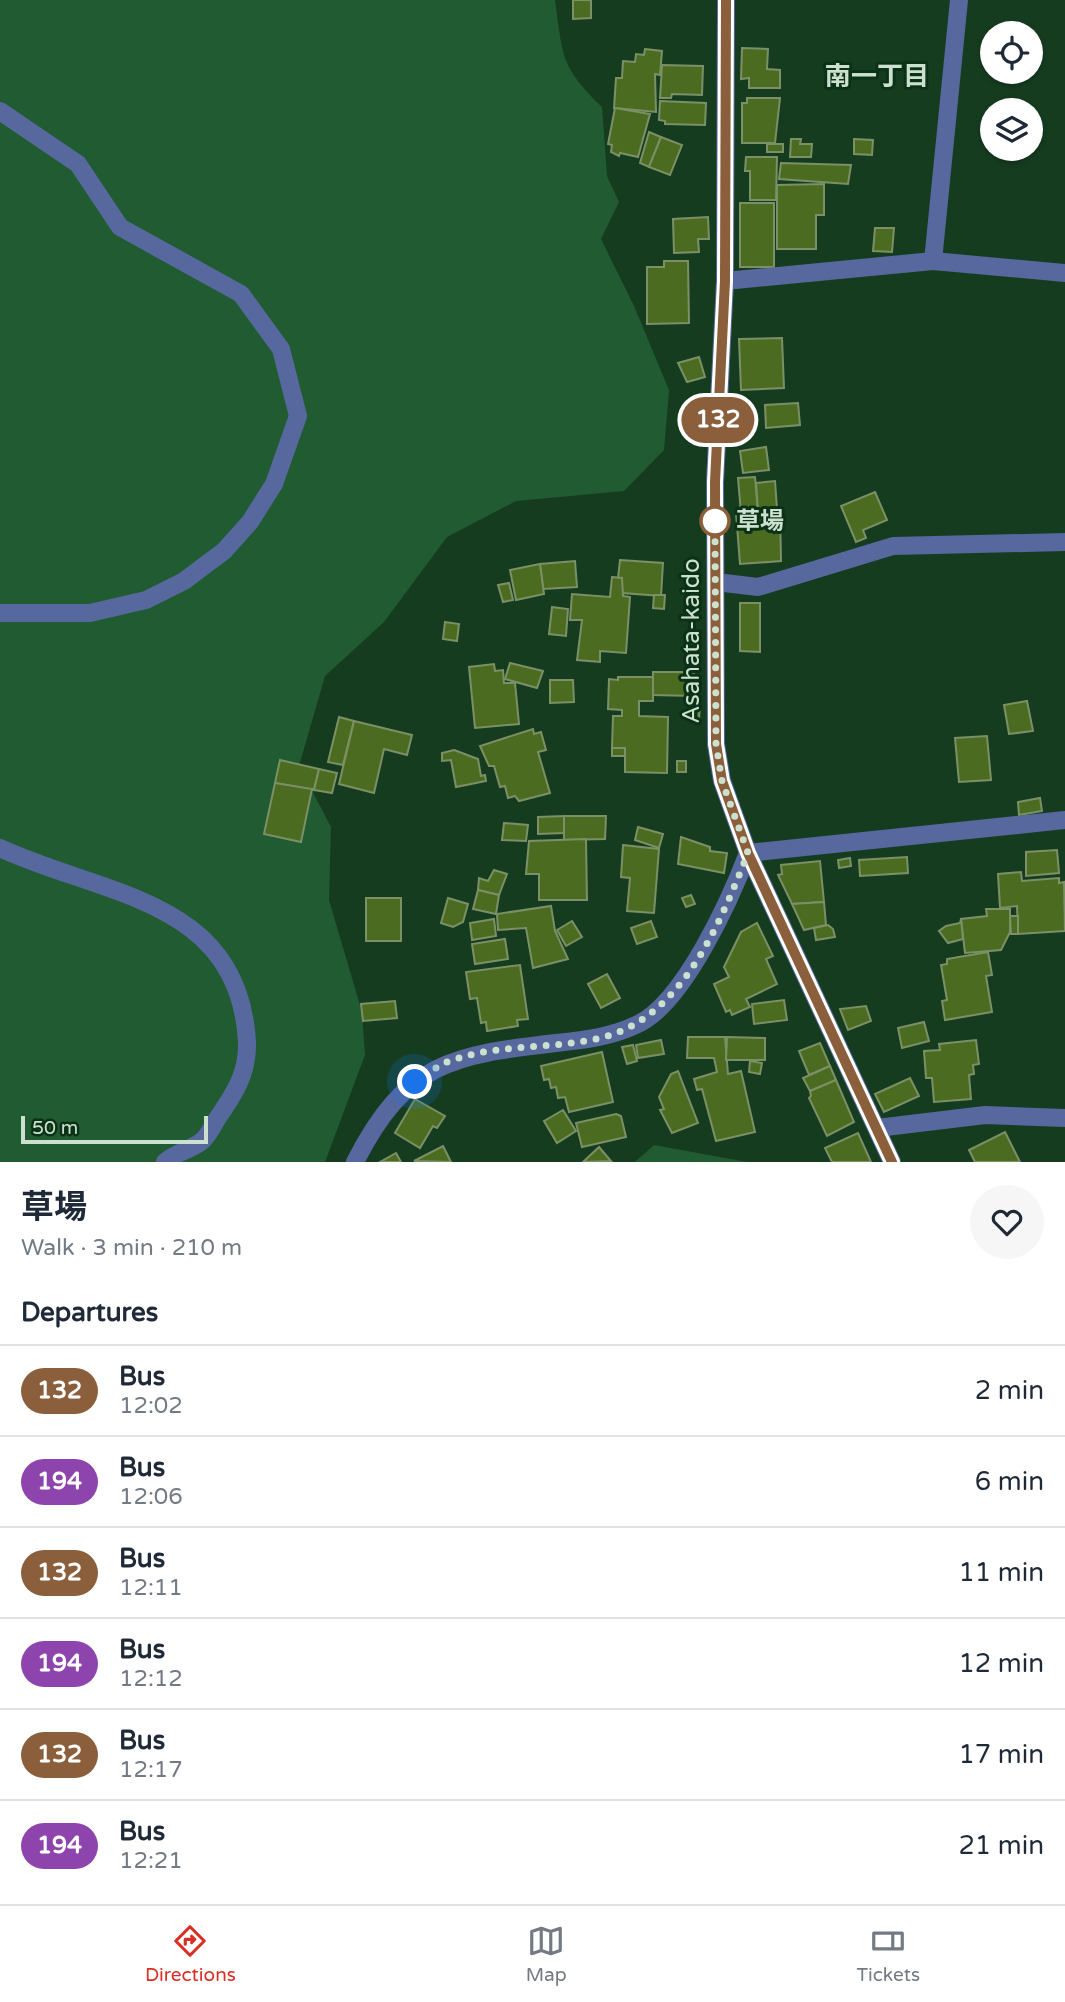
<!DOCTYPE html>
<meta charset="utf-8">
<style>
:root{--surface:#fff;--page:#f6f6f7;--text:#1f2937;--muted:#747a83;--line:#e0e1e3;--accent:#d93025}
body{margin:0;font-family:"Varela Round","Noto Sans JP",sans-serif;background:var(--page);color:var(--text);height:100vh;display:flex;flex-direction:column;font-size:26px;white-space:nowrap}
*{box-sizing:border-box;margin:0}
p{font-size:23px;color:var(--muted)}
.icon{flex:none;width:38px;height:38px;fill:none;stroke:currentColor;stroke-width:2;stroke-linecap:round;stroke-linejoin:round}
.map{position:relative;height:1162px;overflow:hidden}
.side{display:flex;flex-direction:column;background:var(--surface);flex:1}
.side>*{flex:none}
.badge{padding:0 14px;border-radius:23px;font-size:24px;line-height:46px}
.buttons{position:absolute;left:980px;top:21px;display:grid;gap:14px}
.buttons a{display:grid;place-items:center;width:63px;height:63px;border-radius:50%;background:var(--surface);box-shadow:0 2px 5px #0004;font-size:35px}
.scale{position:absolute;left:21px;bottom:18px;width:187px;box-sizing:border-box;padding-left:7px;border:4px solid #cbe0ce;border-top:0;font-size:19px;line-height:24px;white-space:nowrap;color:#cbe0ce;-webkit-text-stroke:5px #0b3216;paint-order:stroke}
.you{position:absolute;width:35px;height:35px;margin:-18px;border:5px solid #fff;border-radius:50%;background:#1a73e8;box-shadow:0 0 0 10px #1a73e833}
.map>.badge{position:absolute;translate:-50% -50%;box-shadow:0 0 0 4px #fff}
h2{padding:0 21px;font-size:26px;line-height:63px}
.round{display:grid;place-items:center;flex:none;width:74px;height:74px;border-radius:37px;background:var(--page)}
.headline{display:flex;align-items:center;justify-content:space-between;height:119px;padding:0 21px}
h1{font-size:33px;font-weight:700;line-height:52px}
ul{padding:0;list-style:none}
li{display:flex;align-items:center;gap:21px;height:91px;padding:0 21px;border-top:2px solid var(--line)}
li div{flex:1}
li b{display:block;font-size:26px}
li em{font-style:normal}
li .badge{min-width:77px;font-weight:700;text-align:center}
.menu{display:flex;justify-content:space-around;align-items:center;height:98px;border-top:2px solid var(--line);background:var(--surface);font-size:19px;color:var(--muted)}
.menu a{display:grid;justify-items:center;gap:4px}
.menu .selected{color:var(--accent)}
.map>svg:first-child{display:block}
.green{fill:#215b31}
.building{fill:#4b6c20;stroke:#7b9066;stroke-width:2}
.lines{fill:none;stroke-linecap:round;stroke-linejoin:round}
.minor{stroke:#56689e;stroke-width:18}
.line-casing{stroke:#fff;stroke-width:16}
.line{stroke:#8b5e3c;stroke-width:10}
.walk{stroke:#cbe0ce;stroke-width:7;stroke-dasharray:0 12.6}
.stop-dot{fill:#fff;stroke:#8b5e3c;stroke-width:3.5}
.labels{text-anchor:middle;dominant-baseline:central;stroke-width:6;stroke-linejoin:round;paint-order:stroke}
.stop-label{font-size:24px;font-weight:bold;fill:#cbe0ce;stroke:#0b3216;text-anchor:start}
.street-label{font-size:24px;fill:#cbe0ce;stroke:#0b3216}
.neighbourhood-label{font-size:26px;font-weight:bold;fill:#cbe0ce;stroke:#0b3216}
</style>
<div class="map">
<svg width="1065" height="1162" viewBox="0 0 1065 1162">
<rect width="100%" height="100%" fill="#163c20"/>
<g class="green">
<path d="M0 0H555C563 57 560 66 602 107L607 176 619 202 601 239 634 306 669 390 664 450 624 491 516 501 447 537 384 622 325 676 299 766 331 827 329 900 362 1012 365 1055 325 1162H0Z"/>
<path d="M654 1145 747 1162H635Z"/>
</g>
<g class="building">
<path d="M573 0H591V18L573 19Z"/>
<path d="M742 48 768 49 767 69 780 70V88H749V78L741 79Z"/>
<path d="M645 49 662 51 660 75 655 74 656 112 614 108 616 78H622L623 61 635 62 636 54 644 55Z"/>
<path d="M662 65 703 66 702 95 672 94 671 98H660Z"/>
<path d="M747 98H780L775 143H742V103H747Z"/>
<path d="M660 101 706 103 705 125 665 124V121L659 120Z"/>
<path d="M615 108 650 114 638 157 620 153 619 156 611 152 612 145 608 144Z"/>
<path d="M649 132 661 137 649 167 640 163Z"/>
<path d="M661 137 682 145 670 175 649 167Z"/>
<path d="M791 139H801L800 144H812L811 157H790Z"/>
<path d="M854 139 873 140 872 155 854 154Z"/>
<rect x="767" y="144" width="16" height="8"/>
<path d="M746 157H777L776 200H750V171H745Z"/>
<path d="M781 163 851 165 848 184 779 179Z"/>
<path d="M824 184V215H816V249H777V185Z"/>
<rect x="740" y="203" width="34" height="64"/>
<path d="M708 217 709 239H698L699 252 674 253 673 219Z"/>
<path d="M875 228H894L892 252 873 251Z"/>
<path d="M664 261H688L689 323 647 324V267H664Z"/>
<path d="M782 338 784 388 741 390 739 339Z"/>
<path d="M699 357 705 377 687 382 678 363Z"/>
<path d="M798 403 800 425 766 428 765 405Z"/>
<path d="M766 447 769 470 743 473 740 451Z"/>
<path d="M755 477 758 511 780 509 781 561 740 564 736 513H741L738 478Z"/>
<path d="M775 481 777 509 758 511 756 483Z"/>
<path d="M875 492 887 520 863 530 866 538 856 542 841 506Z"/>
<path d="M620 560 663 563 661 596 622 593V578H618Z"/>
<path d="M575 561 577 587 543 589 540 564Z"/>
<path d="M540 564 544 594 516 600 510 570Z"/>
<path d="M612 577 622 578 623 596 630 597 626 653 600 651V662L577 660 582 620H570L572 594 610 597Z"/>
<path d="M509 583 513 600 503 602 498 585Z"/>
<path d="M654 595H665L664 609 653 608Z"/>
<path d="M740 603H760V652L740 651Z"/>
<path d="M552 607 568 609 566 636 549 634Z"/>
<path d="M445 622 459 624 457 641 443 639Z"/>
<path d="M510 663 543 671 537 688 505 679Z"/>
<path d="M494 664 495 671 503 670 504 683H515L519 724 475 728 469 667Z"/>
<path d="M653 672H694L693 696 653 695Z"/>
<path d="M618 677H653V701H639V716L668 717 667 773 625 772V748H612L613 716H622V710L608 709 609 679 618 680Z"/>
<path d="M550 680H573L574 702 550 703Z"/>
<path d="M1027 701 1033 731 1009 734 1004 705Z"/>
<path d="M690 702H700L699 720H690Z"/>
<path d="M339 717 354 721 343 765 328 762Z"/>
<path d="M354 721 412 735 407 755 384 749 374 793 339 784Z"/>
<path d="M533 729 534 734 541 732 546 750 538 752 550 793 519 801 515 796 508 798 505 786 500 787 494 766H489L480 746Z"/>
<path d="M987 736 991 780 959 782 955 738Z"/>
<rect x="612" y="748" width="13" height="8"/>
<path d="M454 750 478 759 481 776 485 775 486 781 456 787 451 760 442 761V753Z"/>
<path d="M280 760 319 769 314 790 275 783Z"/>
<rect x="677" y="761" width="9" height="11"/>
<path d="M319 769 337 773 332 793 314 790Z"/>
<path d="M275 783 312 789 301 842 264 834Z"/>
<path d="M1040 798 1042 811 1019 815 1018 802Z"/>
<path d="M564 816V833L538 834V817Z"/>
<path d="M564 816H606L605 839 564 840Z"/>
<path d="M504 823 528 825 526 841 502 840Z"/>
<path d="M638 827 663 834 659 848 635 840Z"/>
<path d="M681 837 710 847V851L727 853 724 873 678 864Z"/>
<path d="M586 839 587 900H539V874H526L529 841Z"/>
<path d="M623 845 659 849 654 913 627 911 630 878 621 877Z"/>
<path d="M1057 850 1059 873 1026 876V852Z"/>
<path d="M907 857 908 873 860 876 859 860Z"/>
<path d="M850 858 851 866 839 868 838 860Z"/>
<path d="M820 861 824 902 792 904 778 875 782 874 781 865Z"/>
<path d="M494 870 507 874 499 895 478 890 479 878 488 881Z"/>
<path d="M1021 872 1022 881 1059 878V883L1064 882 1065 931 1018 934 1017 906 1000 908 998 874Z"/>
<path d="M478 890 499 895 496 914 473 909Z"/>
<path d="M691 895 695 904 686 907 682 898Z"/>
<rect x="366" y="898" width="35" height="43"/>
<path d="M448 898 468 904 463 922 453 927 441 923Z"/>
<path d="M824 902 826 925 804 930 792 904Z"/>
<path d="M551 906 555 931 568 959 533 968 526 928 498 930 497 914Z"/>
<path d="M986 909H1010V932L1001 950 965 953 961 919 987 916Z"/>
<path d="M1010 916H1018V934H1011Z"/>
<path d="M494 919 496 936 472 940 470 923Z"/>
<path d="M961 919 963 939 948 943 939 931 946 926 960 923Z"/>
<path d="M572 921 582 937 566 946 557 930Z"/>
<path d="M651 921 657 937 637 944 631 928Z"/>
<path d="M757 923 773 956 766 959 777 984 746 999 750 1007 732 1015 730 1010 726 1012 714 984 729 977 724 967 741 932Z"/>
<path d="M828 925 833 929 835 937 816 940 814 928Z"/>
<path d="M505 939 508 959 475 964 472 944Z"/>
<path d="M988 952 992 975 986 976 992 1012 945 1020 942 1001 947 1000 941 965 947 964V959Z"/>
<path d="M520 965 528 1019 517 1020 518 1026 487 1031 486 1022 481 1023 477 998 470 999 466 972Z"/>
<path d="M607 974 620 998 601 1008 588 984Z"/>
<path d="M784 1000 787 1020 754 1024 752 1004Z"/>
<path d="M395 1001 397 1018 363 1021 361 1004Z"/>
<path d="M866 1006 871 1021 848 1030 840 1009Z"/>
<path d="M924 1022 929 1041 902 1048 898 1028Z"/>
<path d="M688 1037H725L728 1074 741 1071 755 1132 716 1141 702 1089 697 1090 694 1079 717 1072 714 1058H687Z"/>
<path d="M727 1037 765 1038V1060H726Z"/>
<path d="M661 1040 664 1054 638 1058 636 1045Z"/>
<path d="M976 1040 979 1064 973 1065 974 1074 969 1075 971 1099 934 1102 932 1078H926L924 1051 940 1050 939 1044Z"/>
<path d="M820 1043 830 1066 809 1075 799 1051Z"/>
<path d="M633 1045 637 1061 627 1064 622 1047Z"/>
<path d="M602 1052 613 1102 569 1112 565 1097 558 1098 556 1087 551 1088 549 1079 544 1080 541 1066Z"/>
<path d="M750 1061 762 1063 760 1074 749 1072Z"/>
<path d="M830 1066 836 1080 810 1091 803 1078Z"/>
<path d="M678 1071 698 1123 672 1133 660 1110 664 1109 659 1097 671 1074Z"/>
<path d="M910 1078 919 1096 884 1112 875 1094Z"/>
<path d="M836 1080 854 1122 827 1136 809 1098 811 1096 810 1091Z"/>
<path d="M415 1099 445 1116 437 1128 433 1126 420 1148 395 1133Z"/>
<path d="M563 1110 576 1131 557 1143 544 1121Z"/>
<path d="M616 1114 621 1116 626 1137 582 1147 576 1123Z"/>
<path d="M1005 1132 1020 1162H975L969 1150Z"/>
<path d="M858 1133 871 1162H832L825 1148Z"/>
<path d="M443 1146 451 1162 414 1161Z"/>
<path d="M599 1147 611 1161 583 1162Z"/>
<path d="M396 1153 401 1162H380Z"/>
</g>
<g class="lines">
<g class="minor">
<path d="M726 0 725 281 715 482 716 744 722 781 748 853 892 1162"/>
<path d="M0 111 78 164 120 227 241 294 281 349 298 416 274 484 250 522 224 551 184 581 146 600 90 613H0"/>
<path d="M933 261 959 0"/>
<path d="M725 281 933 261 1065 273"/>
<path d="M716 582 758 587 893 546 1065 542"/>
<path d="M0 848C103 896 239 898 247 1042 248 1074 234 1094 217 1119 213 1126 208 1136 202 1141 191 1150 176 1152 165 1162"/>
<path d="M877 1128 985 1115 1065 1118"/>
<path d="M355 1162C406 1062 452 1055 556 1043 584 1040 612 1037 638 1024 684 1002 730 900 748 853L1065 820"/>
</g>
</g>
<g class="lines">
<g class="line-casing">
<path id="line" d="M726 0 725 281 715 482 716 744 722 781 748 853 892 1162"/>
</g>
<use href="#line" class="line"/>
<path class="walk" d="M415 1082C425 1075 436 1067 447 1062 496 1043 550 1050 600 1038 682 1019 720 923 748 853L722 781 716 744 715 521"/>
</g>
<circle class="stop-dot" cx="715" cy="521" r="14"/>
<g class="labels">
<g class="stop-label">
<text x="736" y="521">草場</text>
</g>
<g class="street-label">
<text transform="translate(691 641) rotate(-90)">Asahata-kaido</text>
</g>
<g class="neighbourhood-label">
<text x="877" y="76">南一丁目</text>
</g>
</g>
</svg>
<div class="buttons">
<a><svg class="icon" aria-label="locate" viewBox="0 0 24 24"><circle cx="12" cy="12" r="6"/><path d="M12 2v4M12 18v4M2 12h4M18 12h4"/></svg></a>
<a><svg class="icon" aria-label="layers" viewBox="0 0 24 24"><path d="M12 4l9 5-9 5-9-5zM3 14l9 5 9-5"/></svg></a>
</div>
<div class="scale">50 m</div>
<div class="you" style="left:415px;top:1082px"></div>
<b class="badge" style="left:718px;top:420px;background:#8b5e3c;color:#fff">132</b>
</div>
<section class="side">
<div class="headline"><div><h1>草場</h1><p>Walk · 3 min · 210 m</p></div><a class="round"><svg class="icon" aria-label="heart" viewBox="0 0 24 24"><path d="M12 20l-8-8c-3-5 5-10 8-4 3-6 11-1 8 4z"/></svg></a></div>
<h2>Departures</h2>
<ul>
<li><span class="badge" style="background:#8b5e3c;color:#fff">132</span><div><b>Bus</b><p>12:02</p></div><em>2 min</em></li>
<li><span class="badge" style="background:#8e44ad;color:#fff">194</span><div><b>Bus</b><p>12:06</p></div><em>6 min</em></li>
<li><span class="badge" style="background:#8b5e3c;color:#fff">132</span><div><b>Bus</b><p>12:11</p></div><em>11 min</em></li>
<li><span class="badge" style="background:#8e44ad;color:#fff">194</span><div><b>Bus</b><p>12:12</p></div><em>12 min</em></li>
<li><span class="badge" style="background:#8b5e3c;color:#fff">132</span><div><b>Bus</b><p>12:17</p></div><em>17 min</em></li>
<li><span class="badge" style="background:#8e44ad;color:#fff">194</span><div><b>Bus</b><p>12:21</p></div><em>21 min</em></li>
</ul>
</section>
<nav class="menu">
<a class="selected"><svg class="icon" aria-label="directions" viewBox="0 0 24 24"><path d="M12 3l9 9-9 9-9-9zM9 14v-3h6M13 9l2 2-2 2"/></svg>Directions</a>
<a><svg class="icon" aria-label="map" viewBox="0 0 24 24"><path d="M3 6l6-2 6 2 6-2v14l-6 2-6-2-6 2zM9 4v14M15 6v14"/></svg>Map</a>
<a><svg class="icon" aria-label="tickets" viewBox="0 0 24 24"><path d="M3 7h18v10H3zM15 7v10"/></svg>Tickets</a>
</nav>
